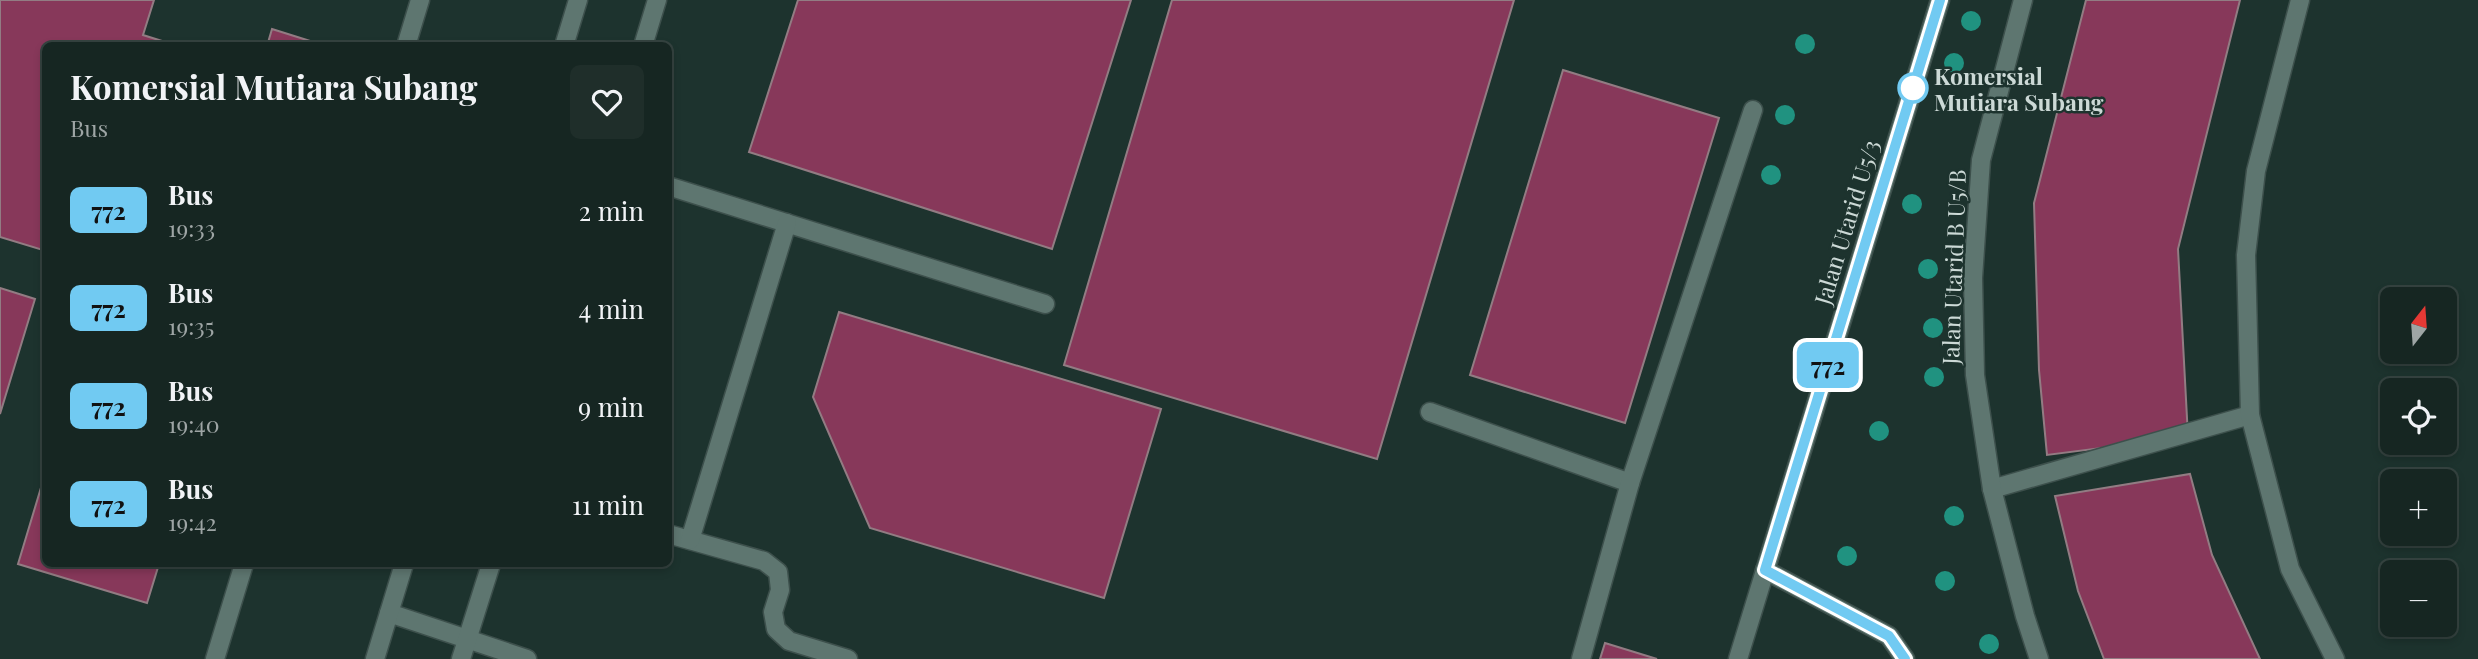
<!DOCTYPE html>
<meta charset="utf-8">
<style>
:root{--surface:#162622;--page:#1f2e2a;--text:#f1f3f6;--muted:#9ea5a5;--line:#354340}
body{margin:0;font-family:"Playfair Display",serif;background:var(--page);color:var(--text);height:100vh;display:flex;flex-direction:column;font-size:26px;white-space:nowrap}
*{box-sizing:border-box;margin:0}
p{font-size:23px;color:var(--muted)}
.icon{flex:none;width:38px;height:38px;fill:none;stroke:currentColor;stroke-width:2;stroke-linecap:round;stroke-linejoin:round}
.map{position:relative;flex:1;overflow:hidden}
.sheet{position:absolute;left:42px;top:42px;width:630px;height:525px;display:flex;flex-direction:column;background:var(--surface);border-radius:10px;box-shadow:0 4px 10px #0003,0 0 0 2px var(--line)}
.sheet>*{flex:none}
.badge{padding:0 14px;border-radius:10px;font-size:24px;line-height:46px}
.needle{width:46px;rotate:17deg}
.controls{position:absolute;left:2380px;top:287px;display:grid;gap:14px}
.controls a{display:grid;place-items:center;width:77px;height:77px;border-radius:10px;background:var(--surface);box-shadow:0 4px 10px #0003,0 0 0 2px var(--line);font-size:35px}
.map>.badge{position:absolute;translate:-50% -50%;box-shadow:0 0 0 4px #fff}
.round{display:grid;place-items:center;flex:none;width:74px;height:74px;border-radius:10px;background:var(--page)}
.overview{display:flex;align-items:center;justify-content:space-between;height:119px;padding:0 28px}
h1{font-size:33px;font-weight:700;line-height:52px}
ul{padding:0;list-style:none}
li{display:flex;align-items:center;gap:21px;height:98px;padding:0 28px}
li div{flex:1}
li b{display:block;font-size:26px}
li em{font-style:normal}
li .badge{min-width:77px;font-weight:700;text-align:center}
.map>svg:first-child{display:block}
.building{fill:#87385a;stroke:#927c83;stroke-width:2}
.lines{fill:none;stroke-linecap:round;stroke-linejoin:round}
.lane-casing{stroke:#3d504c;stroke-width:21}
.street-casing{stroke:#3d504c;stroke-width:21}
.secondary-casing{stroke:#3d504c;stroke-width:21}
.lane{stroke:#5e7670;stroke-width:18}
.street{stroke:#5e7670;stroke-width:18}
.secondary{stroke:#5e7670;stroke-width:18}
.tree{fill:#209280}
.line-casing{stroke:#fff;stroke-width:16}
.line{stroke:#71caf2;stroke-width:10}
.stop-dot{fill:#fff;stroke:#71caf2;stroke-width:3.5}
.labels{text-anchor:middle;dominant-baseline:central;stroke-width:5;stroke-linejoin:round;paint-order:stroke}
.stop-label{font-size:23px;font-weight:bold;fill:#ccd9d6;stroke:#1d332e;text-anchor:start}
.street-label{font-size:23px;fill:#ccd9d6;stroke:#1d332e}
</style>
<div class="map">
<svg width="2478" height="659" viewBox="0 0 2478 659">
<rect width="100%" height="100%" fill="#1d332e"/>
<g class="building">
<path d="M0 0H154L143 35 178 46H46V251L0 237Z"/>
<path d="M798 0H1131L1052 249 749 152Z"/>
<path d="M1172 0H1514L1377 459 1064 365Z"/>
<path d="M2086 0H2240L2178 249 2188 437 2047 455 2039 370 2034 203Z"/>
<path d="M272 29 326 46H267Z"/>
<path d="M1563 70 1719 118 1625 423 1470 375Z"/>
<path d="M0 288 35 299 0 414Z"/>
<path d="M839 312 1161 409 1104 598 870 528 813 397Z"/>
<path d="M46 471V564H159L147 603 18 564Z"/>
<path d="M2190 474 2212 555 2260 659H2104L2078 591 2055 496Z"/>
<path d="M1605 643 1657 659H1600Z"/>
</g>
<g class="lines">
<g class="lane-casing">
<g id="lane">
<path d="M668 186 1045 304"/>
<path d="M1430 412 1630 483"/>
<path d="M1992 489 2250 415"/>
<path d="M668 534 764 561 778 572 780 590 773 612 776 629 789 641 848 659"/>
<path d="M690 540 787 223"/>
<path d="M1765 570 1889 636 1905 659"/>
<path d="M1581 659 1630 483 1753 110"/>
</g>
</g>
<g class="street-casing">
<g id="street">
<path d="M2023 0 1981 160 1973 278 1975 375 1992 489 2025 616 2039 659"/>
<path d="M2300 0 2256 171 2246 255 2250 415 2290 569 2335 659"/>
<path d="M406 46 420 0"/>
<path d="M215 659 244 564"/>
<path d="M1738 659 1940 0"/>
</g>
</g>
<g class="secondary-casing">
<g id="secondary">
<path d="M564 46 578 0"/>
<path d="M643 46 657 0"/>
<path d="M389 613 527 659"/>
<path d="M375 659 404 564"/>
<path d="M461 659 491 564"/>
</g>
</g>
<use href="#lane" class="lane"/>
<use href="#street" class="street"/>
<use href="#secondary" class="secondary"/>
</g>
<g class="tree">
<circle cx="1971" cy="21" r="10"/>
<circle cx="1805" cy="44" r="10"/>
<circle cx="1954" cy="63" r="10"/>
<circle cx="1785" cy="115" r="10"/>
<circle cx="1771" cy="175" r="10"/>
<circle cx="1912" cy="204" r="10"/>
<circle cx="1928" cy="269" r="10"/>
<circle cx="1933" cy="328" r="10"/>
<circle cx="1934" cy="377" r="10"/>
<circle cx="1879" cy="431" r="10"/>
<circle cx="1954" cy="516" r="10"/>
<circle cx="1847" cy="556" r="10"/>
<circle cx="1945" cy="581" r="10"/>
<circle cx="1989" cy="644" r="10"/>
</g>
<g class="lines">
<g class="line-casing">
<path id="line" d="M1905 659 1889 636 1765 570 1940 0"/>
</g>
<use href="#line" class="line"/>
</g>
<circle class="stop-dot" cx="1913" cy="88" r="14"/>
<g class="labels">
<g class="stop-label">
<text x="1934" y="75">Komersial<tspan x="1934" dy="26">Mutiara Subang</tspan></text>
</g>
<g class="street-label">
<text transform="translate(1846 222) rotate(-73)">Jalan Utarid U5/3</text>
<text transform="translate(1953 267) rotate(-88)">Jalan Utarid B U5/B</text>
</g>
</g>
</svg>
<div class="controls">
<a><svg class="needle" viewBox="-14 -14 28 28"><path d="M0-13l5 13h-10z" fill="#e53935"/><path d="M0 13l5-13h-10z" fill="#9ea5a5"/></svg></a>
<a><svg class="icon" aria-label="locate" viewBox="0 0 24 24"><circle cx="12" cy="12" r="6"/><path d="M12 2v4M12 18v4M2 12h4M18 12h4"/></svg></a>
<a>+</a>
<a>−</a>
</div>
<b class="badge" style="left:1828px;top:365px;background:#71caf2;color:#111">772</b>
<section class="sheet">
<div class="overview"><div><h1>Komersial Mutiara Subang</h1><p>Bus</p></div><a class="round"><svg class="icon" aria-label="heart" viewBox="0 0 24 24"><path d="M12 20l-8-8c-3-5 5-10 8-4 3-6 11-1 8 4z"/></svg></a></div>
<ul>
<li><span class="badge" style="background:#71caf2;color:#111">772</span><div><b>Bus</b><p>19:33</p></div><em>2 min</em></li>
<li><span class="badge" style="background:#71caf2;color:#111">772</span><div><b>Bus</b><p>19:35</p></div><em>4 min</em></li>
<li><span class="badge" style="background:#71caf2;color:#111">772</span><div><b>Bus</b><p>19:40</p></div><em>9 min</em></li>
<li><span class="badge" style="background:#71caf2;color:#111">772</span><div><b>Bus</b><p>19:42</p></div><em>11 min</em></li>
</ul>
</section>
</div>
